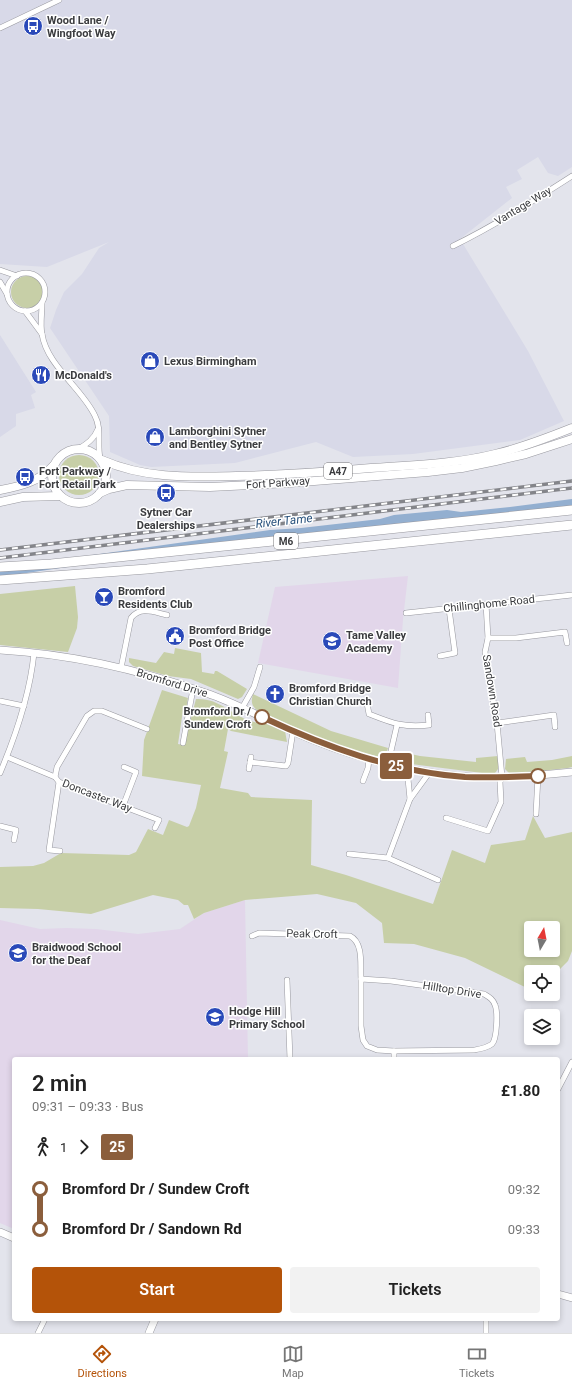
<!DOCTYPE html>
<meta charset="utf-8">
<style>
:root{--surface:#fff;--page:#f2f2f2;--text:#222;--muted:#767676;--line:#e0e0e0;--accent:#b45309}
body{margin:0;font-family:Roboto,sans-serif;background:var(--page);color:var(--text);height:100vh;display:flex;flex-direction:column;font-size:15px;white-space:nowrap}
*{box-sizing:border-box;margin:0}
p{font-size:13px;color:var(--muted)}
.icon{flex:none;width:22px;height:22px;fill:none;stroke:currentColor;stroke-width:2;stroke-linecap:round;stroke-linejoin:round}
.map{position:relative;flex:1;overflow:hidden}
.side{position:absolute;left:12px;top:1057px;width:548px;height:264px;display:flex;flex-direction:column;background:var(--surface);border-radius:4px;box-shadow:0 2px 6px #0003}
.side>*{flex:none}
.badge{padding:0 8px;border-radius:3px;font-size:14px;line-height:26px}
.needle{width:26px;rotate:10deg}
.fabs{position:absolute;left:524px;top:921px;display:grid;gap:8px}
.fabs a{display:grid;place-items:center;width:36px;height:36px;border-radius:4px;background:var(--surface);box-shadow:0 2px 6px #0003;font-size:20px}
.map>.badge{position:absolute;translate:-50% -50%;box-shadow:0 0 0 2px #fff}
.legs{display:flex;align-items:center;gap:6px;height:44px;padding:0 20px;font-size:13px}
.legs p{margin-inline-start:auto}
.summary{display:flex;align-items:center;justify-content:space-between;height:68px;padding:0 20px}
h1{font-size:22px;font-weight:600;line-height:30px}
.cta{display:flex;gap:8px;margin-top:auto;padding:8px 20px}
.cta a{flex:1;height:46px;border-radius:4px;background:var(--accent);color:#fff;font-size:16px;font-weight:600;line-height:46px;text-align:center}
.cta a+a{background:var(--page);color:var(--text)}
ul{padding:0 20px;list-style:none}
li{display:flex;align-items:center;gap:14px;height:40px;font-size:15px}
li i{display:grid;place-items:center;width:6px;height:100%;margin:0 5px;background:currentColor}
li i::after{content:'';width:10px;height:10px;margin:-5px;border:3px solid;border-radius:50%;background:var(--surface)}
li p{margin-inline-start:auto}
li:first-child i{background:linear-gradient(#0000 50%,currentColor 0)}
li:last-child i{background:linear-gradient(currentColor 50%,#0000 0)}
.tabs{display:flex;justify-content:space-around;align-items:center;height:56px;border-top:1px solid var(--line);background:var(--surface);font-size:11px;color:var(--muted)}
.tabs a{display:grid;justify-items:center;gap:2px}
.tabs .active{color:var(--accent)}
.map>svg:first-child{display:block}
.built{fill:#d8d9e8}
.education{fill:#e2d6ea}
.green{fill:#c7cfa7;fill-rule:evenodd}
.water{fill:#93afd0}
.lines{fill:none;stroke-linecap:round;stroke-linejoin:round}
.street-casing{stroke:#98989f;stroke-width:6}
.secondary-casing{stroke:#98989f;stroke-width:8}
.primary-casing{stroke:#98989f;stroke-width:9}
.highway-casing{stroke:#98989f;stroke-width:10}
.street{stroke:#fff;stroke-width:5}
.secondary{stroke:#fff;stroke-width:7}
.primary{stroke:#fff;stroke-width:8}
.highway{stroke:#fff;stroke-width:9}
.rail-casing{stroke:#84858a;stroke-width:3.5}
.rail{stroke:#fff;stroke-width:2;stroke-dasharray:6;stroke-linecap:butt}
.line-1-casing{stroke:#fff;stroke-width:9}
.line-1{stroke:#8b5e3c;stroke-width:6}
.stop-1-dot{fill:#fff;stroke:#8b5e3c;stroke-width:2}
.labels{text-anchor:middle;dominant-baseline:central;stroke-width:3;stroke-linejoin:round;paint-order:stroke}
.shield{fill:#fff;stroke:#767679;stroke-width:1}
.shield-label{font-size:10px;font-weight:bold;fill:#3b3c3f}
.poi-label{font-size:11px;font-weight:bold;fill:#3b3c3f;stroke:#fff;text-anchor:start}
.street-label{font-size:11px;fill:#3b3c3f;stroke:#fff}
.stop-label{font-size:11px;font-weight:bold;fill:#3b3c3f;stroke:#fff;text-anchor:end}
.water-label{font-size:12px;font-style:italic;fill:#28517c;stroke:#fff}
</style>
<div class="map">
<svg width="572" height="1333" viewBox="0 0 572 1333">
<rect width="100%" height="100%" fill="#e3e4ec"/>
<g class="built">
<path d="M0 0H572V167L558 176 548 173 538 157 517 170 522 179 506 187 512 198 460 239 528 351 564 421 520 440 413 454 353 457 316 442 235 463 151 467 140 465 110 452 109 416 50 328 56 310 64 292 82 274 99 248 109 242 47 267 0 264Z"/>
<path d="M0 335 36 392 31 395 35 408 16 414V426L0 437Z"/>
</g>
<g class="education">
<path d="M408 576 403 619 398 688 258 663 275 587Z"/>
<path d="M245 900 248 1059H14V1229L0 1223V920L40 929 66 928 96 929 138 934 180 929 204 913Z"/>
</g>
<g class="green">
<circle cx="27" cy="292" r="16"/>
<circle cx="79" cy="475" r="20"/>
<path d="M75 586 78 617 77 628 68 652 0 645V594Z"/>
<path d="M175 648 201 653 202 672 214 674 215 671H217L247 689 242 697 238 699 191 679 168 676 133 666 129 662V658L156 663 164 652 174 654Z"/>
<path d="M162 690 188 698 186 710H183L178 744 184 745 196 699C220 698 231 715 251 721 256 723 262 723 267 724 273 725 279 728 285 731L287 742 231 731 228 729 224 751 228 752 220 788 248 793 251 797 312 800 311 865 346 875 433 904 452 850 485 863 491 845 525 840 533 816 545 838 572 832V951L568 961 553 976V972H531V990L465 958 414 944 384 943 382 923 356 903 317 894 245 900 204 913 194 919 188 905H184L178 900 153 895 91 914 38 909 0 908V867L33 866 44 863 61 853 129 855 136 852 148 829 163 835 169 820 187 827 189 826 196 808 201 785 142 776 144 740ZM531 928H553V950H531Z"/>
<path d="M253 694 331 731 388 748 386 754 381 757C341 750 295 727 258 711 251 705 251 702 253 694Z"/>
<path d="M397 751 420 756 476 762V758L498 756V769L495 773 490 774 403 763 397 761 396 757Z"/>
<path d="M572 756V767L568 768 522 773 514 775 510 774 505 769 506 759 525 757 527 762 552 760Z"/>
</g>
<path class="water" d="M572 499V508L208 546 0 577V568L270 530 301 528 380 519 394 515 447 510 461 512 510 507Z"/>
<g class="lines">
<g class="street-casing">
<g id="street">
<path d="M0 28 59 0"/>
<path d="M453 246C494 226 533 201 572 176"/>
<path d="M0 270 17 276"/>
<circle cx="26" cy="292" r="19"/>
<path d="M0 282 7 294"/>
<path d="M42 303C42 313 40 325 42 334 47 366 82 388 95 416 102 429 97 444 100 458"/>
<path d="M25 311 42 334"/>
<path d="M78 449C87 444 94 439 98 429"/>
<path d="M406 613 572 595"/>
<path d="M488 638H516L565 632 567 643"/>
<path d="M440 656 455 653 449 609"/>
<path d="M121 668 131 618C141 606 153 612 167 615"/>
<path d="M0 701 24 706"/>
<path d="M367 703 369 714C392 723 403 728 429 725L428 715"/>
<path d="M242 708 254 687 260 667"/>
<path d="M497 723 554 715 555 727"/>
<path d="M183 743 193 689"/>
<path d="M7 757 55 777 59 782 159 820 155 828"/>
<path d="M250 762 286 766 288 763 293 731"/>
<path d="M388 764 397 725"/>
<path d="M249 769 251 757"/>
<path d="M407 769 410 799"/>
<path d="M0 773C16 735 30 694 34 653"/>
<path d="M55 777 57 767 87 716 94 711H102L147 729"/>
<path d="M363 781 368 768 369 759"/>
<path d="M59 782 49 850 60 851"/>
<path d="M123 806 136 772 124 767"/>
<path d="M536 814 538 776"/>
<path d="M446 818 488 831 501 802 500 782 502 777 497 723 485 652 488 638 486 604"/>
<path d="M0 826 16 830 14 840"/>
<path d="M349 854 388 858 438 880"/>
<path d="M388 858 410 799 429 773"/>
<path d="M252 936 259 933 350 936C364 943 360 966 361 979"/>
<path d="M361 979 391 981 484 994C489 997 493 999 495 1005 498 1012 497 1039 492 1044 487 1048 480 1049 474 1050L394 1051 377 1050 367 1046 363 1040 361 1026Z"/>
<path d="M287 980 290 1059"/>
<path d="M394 1051V1059"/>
<path d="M558 1089 572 1062"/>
<path d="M38 1333 45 1319"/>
<path d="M486 1333V1319"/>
</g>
</g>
<g class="secondary-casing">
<g id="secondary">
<path d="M0 650C70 654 140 670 206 693 236 703 264 719 292 731 335 750 381 765 427 772 475 781 524 777 572 772"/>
<path d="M0 1232 14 1238"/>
<path d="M558 1294 572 1298"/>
<path d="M149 1333 155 1319"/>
</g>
</g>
<g class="primary-casing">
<g id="primary">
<circle cx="79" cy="476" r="27"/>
<path d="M102 460C145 479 190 477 236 476 281 475 326 472 371 468 412 465 455 464 495 454 521 448 547 438 572 428"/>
<path d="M0 490C21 486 39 482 54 465"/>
<path d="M100 493 109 489 127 485 210 487 289 483 428 472 462 468 496 461 526 454 572 439"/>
<path d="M0 502 23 497 59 496"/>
</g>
</g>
<g class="highway-casing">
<g id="highway">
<path d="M0 567 51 564 572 510"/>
<path d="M0 580 147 569 572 525"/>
</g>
</g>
<use href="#street" class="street"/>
<use href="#secondary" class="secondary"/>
<use href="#primary" class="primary"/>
<use href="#highway" class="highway"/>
<g class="rail-casing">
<g id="rail">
<path d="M0 550 572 481"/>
<path d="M0 558 572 488"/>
</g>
</g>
<use href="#rail" class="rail"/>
</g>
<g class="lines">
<g class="line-1-casing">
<path id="line-1" d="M262 717C326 747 394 772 465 777 489 778 514 777 538 776"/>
</g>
<use href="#line-1" class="line-1"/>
</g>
<defs>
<g id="bus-disc" transform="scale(1)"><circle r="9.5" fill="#2a49b9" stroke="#fff"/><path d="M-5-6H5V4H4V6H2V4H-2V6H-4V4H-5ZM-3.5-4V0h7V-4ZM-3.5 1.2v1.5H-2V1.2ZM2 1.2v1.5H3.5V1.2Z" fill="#fff"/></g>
<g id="shop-disc" transform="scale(1)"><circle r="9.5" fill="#2a49b9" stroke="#fff"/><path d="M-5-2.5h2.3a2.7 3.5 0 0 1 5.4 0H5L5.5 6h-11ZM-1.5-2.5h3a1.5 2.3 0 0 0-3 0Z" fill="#fff"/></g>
<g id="restaurant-disc" transform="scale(1)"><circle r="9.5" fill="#2a49b9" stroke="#fff"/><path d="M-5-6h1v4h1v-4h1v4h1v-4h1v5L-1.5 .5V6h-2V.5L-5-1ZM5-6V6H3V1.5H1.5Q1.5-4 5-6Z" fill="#fff"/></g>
<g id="bar-disc" transform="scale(1)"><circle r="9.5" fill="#2a49b9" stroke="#fff"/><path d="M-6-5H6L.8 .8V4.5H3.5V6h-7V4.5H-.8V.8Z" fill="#fff"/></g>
<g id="civic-disc" transform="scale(1)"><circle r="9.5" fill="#2a49b9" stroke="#fff"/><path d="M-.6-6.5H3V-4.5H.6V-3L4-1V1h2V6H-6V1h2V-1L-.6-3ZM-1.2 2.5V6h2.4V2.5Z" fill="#fff"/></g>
<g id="school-disc" transform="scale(1)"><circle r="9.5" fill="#2a49b9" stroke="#fff"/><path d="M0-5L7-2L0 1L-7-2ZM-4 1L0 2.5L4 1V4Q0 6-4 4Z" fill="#fff"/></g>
<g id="church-disc" transform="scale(1)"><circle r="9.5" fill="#2a49b9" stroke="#fff"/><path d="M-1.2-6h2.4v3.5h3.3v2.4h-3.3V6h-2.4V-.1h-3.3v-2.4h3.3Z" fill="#fff"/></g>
</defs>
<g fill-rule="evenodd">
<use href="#bus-disc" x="33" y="26"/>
<use href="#shop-disc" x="150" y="361"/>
<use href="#restaurant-disc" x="41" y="375"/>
<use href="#shop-disc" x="155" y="437"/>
<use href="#bus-disc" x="25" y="477"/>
<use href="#bus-disc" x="166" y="493"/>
<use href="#bar-disc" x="104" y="597"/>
<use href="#civic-disc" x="175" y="636"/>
<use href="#school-disc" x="332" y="641"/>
<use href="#church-disc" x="275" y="694"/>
<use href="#school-disc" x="18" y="953"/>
<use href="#school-disc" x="215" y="1017"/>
</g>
<g class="stop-1-dot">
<circle cx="262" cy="717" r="7"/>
<circle cx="538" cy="776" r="7"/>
</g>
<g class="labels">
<g class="shield">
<rect x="324" y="463" width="28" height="16" rx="3"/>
<rect x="274" y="533" width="24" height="16" rx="3"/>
</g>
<g class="shield-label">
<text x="338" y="471">A47</text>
<text x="286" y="541">M6</text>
</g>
<g class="poi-label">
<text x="47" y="20">Wood Lane /<tspan x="47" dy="13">Wingfoot Way</tspan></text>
<text x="164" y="361">Lexus Birmingham</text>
<text x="55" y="375">McDonald's</text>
<text x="169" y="431">Lamborghini Sytner<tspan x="169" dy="13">and Bentley Sytner</tspan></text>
<text x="39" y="471">Fort Parkway /<tspan x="39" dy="13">Fort Retail Park</tspan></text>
<text x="166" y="512" text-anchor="middle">Sytner Car<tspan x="166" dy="13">Dealerships</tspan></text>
<text x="118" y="591">Bromford<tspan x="118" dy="13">Residents Club</tspan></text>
<text x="189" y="630">Bromford Bridge<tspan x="189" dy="13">Post Office</tspan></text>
<text x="346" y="635">Tame Valley<tspan x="346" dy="13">Academy</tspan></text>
<text x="289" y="688">Bromford Bridge<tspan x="289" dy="13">Christian Church</tspan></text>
<text x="32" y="947">Braidwood School<tspan x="32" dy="13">for the Deaf</tspan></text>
<text x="229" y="1011">Hodge Hill<tspan x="229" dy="13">Primary School</tspan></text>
</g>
<g class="street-label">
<text transform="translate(523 206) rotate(-31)">Vantage Way</text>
<text transform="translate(278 483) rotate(-4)">Fort Parkway</text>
<text transform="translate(489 604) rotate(-6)">Chillinghome Road</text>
<text transform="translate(172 683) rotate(17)">Bromford Drive</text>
<text transform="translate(492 691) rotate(81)">Sandown Road</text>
<text transform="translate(97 796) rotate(21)">Doncaster Way</text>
<text transform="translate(312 934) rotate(1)">Peak Croft</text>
<text transform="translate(452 990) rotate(9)">Hilltop Drive</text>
</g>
<g class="stop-label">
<text x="251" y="711">Bromford Dr /<tspan x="251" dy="13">Sundew Croft</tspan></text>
</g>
<g class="water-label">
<text transform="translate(284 521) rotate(-6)">River Tame</text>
</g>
</g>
</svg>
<div class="fabs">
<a><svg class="needle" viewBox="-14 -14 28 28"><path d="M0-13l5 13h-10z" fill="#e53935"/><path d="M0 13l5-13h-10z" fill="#767676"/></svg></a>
<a><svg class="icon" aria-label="locate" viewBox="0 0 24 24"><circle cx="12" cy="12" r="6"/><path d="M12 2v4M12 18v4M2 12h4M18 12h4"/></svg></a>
<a><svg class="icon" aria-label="layers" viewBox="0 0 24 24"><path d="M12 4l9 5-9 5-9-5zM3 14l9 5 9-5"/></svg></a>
</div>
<b class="badge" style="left:396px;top:766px;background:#8b5e3c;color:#fff">25</b>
<section class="side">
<div class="summary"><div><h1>2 min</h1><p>09:31 – 09:33 · Bus</p></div><b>£1.80</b></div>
<div class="legs"><svg class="icon" aria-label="walk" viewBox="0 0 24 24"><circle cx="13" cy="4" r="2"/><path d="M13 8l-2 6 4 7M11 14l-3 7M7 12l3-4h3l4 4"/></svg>1<svg class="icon" aria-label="forward" viewBox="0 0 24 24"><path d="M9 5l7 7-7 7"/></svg><b class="badge" style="background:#8b5e3c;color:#fff">25</b></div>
<ul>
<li><i style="color:#8b5e3c"></i><b>Bromford Dr / Sundew Croft</b><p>09:32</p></li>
<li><i style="color:#8b5e3c"></i><b>Bromford Dr / Sandown Rd</b><p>09:33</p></li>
</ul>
<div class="cta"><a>Start</a><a>Tickets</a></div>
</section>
</div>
<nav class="tabs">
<a class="active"><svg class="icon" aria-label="directions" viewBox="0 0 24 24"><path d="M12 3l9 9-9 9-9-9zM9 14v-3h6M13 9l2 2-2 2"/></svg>Directions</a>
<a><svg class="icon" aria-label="map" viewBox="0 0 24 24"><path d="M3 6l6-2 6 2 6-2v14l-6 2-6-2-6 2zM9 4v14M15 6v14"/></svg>Map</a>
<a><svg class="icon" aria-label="tickets" viewBox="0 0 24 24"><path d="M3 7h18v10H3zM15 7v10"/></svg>Tickets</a>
</nav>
